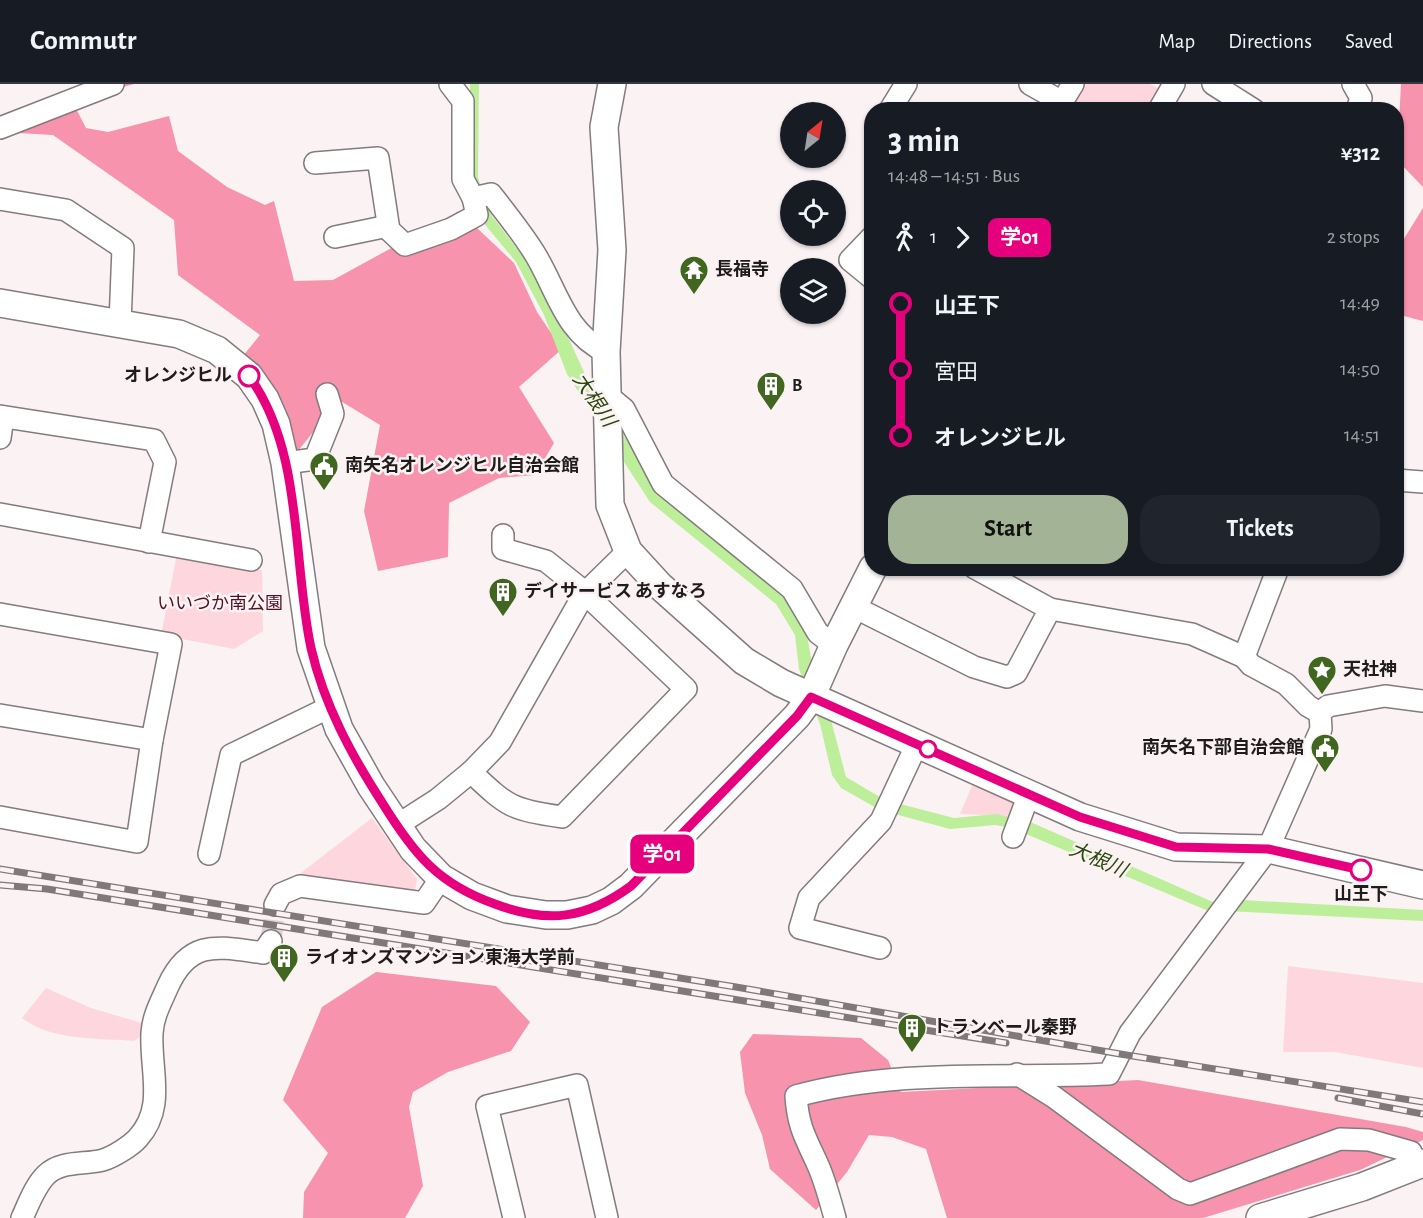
<!DOCTYPE html>
<meta charset="utf-8">
<style>
:root{--surface:#171b24;--page:#20242c;--text:#f1f3f6;--muted:#9ea1a6;--line:#363941;--accent:#a2b495}
body{margin:0;font-family:"Alegreya Sans","Noto Sans JP",sans-serif;background:var(--page);color:var(--text);height:100vh;display:flex;flex-direction:column;font-size:22px;white-space:nowrap}
*{box-sizing:border-box;margin:0}
p{font-size:20px;color:var(--muted)}
.icon{flex:none;width:33px;height:33px;fill:none;stroke:currentColor;stroke-width:2;stroke-linecap:round;stroke-linejoin:round}
.map{position:relative;flex:1;overflow:hidden}
.panel{position:absolute;left:864px;top:18px;width:540px;height:474px;display:flex;flex-direction:column;background:var(--surface);border-radius:24px;box-shadow:0 2px 4px #0004}
.panel>*{flex:none}
.badge{padding:0 12px;border-radius:9px;font-size:21px;line-height:39px}
.needle{width:39px;rotate:30deg}
.tools{position:absolute;left:780px;top:18px;display:grid;gap:12px}
.tools a{display:grid;place-items:center;width:66px;height:66px;border-radius:50%;background:var(--surface);box-shadow:0 2px 4px #0004;font-size:30px}
.map>.badge{position:absolute;translate:-50% -50%;box-shadow:0 0 0 3px #fff}
.legs{display:flex;align-items:center;gap:9px;height:66px;padding:0 24px;font-size:20px}
.legs p{margin-inline-start:auto}
.overview{display:flex;align-items:center;justify-content:space-between;height:102px;padding:0 24px}
h1{font-size:33px;font-weight:600;line-height:45px}
.action{display:flex;gap:12px;margin-top:auto;padding:12px 24px}
.action a{flex:1;height:69px;border-radius:24px;background:var(--accent);color:#111;font-size:24px;font-weight:600;line-height:69px;text-align:center}
.action a+a{background:var(--page);color:var(--text)}
ul{padding:0 24px;list-style:none}
li{display:flex;align-items:center;gap:21px;height:66px;font-size:22px}
li i{display:grid;place-items:center;width:9px;height:100%;margin:0 8px;background:currentColor}
li i::after{content:'';width:15px;height:15px;margin:-8px;border:4px solid;border-radius:50%;background:var(--surface)}
li p{margin-inline-start:auto}
li:first-child i{background:linear-gradient(#0000 50%,currentColor 0)}
li:last-child i{background:linear-gradient(currentColor 50%,#0000 0)}
header{display:flex;align-items:center;gap:36px;box-sizing:border-box;height:84px;padding:0 30px;background:var(--surface);border-bottom:2px solid var(--line)}
header strong{font-size:28px}
nav{display:flex;gap:33px;margin-inline-start:auto;font-size:21px}
.map>svg:first-child{display:block}
.green{fill:#fed7de}
.forest{fill:#f793ac}
.water{fill:#bdee99}
.lines{fill:none;stroke-linecap:round;stroke-linejoin:round}
.minor-tunnel{stroke:#dad2d4;stroke-width:21;stroke-dasharray:21 10;stroke-linecap:butt}
.minor-casing{stroke:#837b7d;stroke-width:24}
.tertiary-casing{stroke:#837b7d;stroke-width:30}
.minor{stroke:#fff;stroke-width:21}
.tertiary{stroke:#fff;stroke-width:27}
.rail-casing{stroke:#7f797a;stroke-width:7}
.rail{stroke:#fbf2f4;stroke-width:4.5;stroke-dasharray:14;stroke-linecap:butt}
.line-1-casing{stroke:#fff;stroke-width:14}
.line-1{stroke:#e6007e;stroke-width:9}
.stop-1-dot{fill:#fff;stroke:#e6007e;stroke-width:3}
.labels{text-anchor:middle;dominant-baseline:central;stroke-width:5;stroke-linejoin:round;paint-order:stroke}
.poi-label{font-size:18px;font-weight:bold;fill:#1f1c1c;stroke:#fbf2f4;text-anchor:start}
.stop-label{font-size:18px;font-weight:bold;fill:#1f1c1c;stroke:#fbf2f4;text-anchor:end}
.park-label{font-size:18px;fill:#4e1126;stroke:#fbf2f4}
.water-label{font-size:20px;font-style:italic;fill:#2a470c;stroke:#fbf2f4}
</style>
<header>
<strong>Commutr</strong>
<nav><a>Map</a><a>Directions</a><a>Saved</a></nav>
</header>
<div class="map">
<svg width="1423" height="1134" viewBox="0 0 1423 1134">
<rect width="100%" height="100%" fill="#fbf2f4"/>
<g class="green">
<path d="M1082 0H1150L1161 6 1150 25 1068 26Z"/>
<path d="M177 470 262 486 263 547 234 565 161 551Z"/>
<path d="M974 697 1016 717 1010 732 960 730Z"/>
<path d="M372 734 417 795 414 812 293 795Z"/>
<path d="M1288 882 1423 899V984L1335 968H1283Z"/>
<path d="M46 904 91 924 145 940 144 949 134 957C98 954 52 957 22 934Z"/>
</g>
<g class="forest">
<path d="M101 0H134L72 17 86 44 108 48 169 32 178 67 227 103 265 121 274 117 294 197 333 196 459 127 514 179 537 228 562 265 519 303 554 359 535 391 499 394 449 419 448 473 378 487 364 427 380 341 339 316 293 373 242 273 260 251 178 191 174 136 53 51 0 48Z"/>
<path d="M1401 0H1423V103L1397 76Z"/>
<path d="M1423 124V237L1400 231 1397 243V166Z"/>
<path d="M376 888 496 902 530 938 511 967 448 988 413 1008 409 1023 423 1102 405 1134H303L304 1108 328 1069 283 1016 322 923Z"/>
<path d="M753 950 861 954 888 976 901 1008 1138 996 1406 1043 1423 1048V1056L1360 1086 1203 1134H947L926 1065 892 1053 869 1051 847 1088 816 1126 770 1085 762 1051 745 1009 740 968Z"/>
</g>
<path class="water" d="M470 0H479L478 94 492 132 525 175 555 225 591 303 660 406 780 504 805 541 813 584 831 636 846 693 885 716 954 734 996 730 1028 737 1213 818 1242 816 1423 826V837L1206 826 1012 744 995 741 950 745 880 726 841 704 832 691 820 640 799 585 795 551 776 520 650 418 567 290 544 231 516 178 482 137 471 96Z"/>
<g class="lines">
<path class="minor-tunnel" d="M271 857 275 821"/>
<g class="minor-casing">
<g id="minor">
<path d="M1030 0 1062 18 1073 0"/>
<path d="M1213 0 1254 26"/>
<path d="M1353 0 1361 14 1357 26"/>
<path d="M890 26 906 0"/>
<path d="M1159 26 1174 0"/>
<path d="M0 44 113 0"/>
<path d="M315 79 378 74 389 146 405 161 451 145 477 131 473 114 463 95V17L450 0"/>
<path d="M473 114 491 110C506 129 522 149 535 170 557 206 565 249 606 268"/>
<path d="M0 115 66 126 123 164 120 239"/>
<path d="M335 153 388 142"/>
<path d="M872 153 850 176 872 194"/>
<path d="M607 311 624 325 663 400 792 505 818 549 834 561"/>
<path d="M0 332 154 356 165 378 149 458"/>
<path d="M0 354 3 333"/>
<path d="M285 379 315 375 333 330 327 310"/>
<path d="M1396 396 1423 398"/>
<path d="M0 430 251 476"/>
<path d="M975 484 1050 525 1192 550 1244 573 1251 581 1286 600 1308 622 1320 629"/>
<path d="M854 523 974 583 1007 593 1016 589 1050 525"/>
<path d="M0 530 171 560 152 656 137 758 0 733"/>
<path d="M1244 573 1278 484"/>
<path d="M0 631 152 656"/>
<path d="M471 688C509 724 511 725 562 733L686 605 576 501 546 477 503 465V451"/>
<path d="M396 742 438 715 471 688 500 658 584 510 628 467"/>
<path d="M1013 753 1029 710"/>
<path d="M209 770 231 671 330 623"/>
<path d="M275 821 281 810 300 802 424 819 441 794"/>
<path d="M880 864 800 844 809 814 881 737 917 660"/>
<path d="M1017 990 1054 1013 1178 1105 1190 1110 1340 1055 1369 1056 1411 1068"/>
<path d="M22 1134C29 1119 35 1102 46 1091 61 1076 85 1081 103 1076 113 1073 131 1062 138 1054 166 1023 150 987 152 949 153 932 161 918 168 902 190 854 219 863 263 869L271 857"/>
<path d="M514 1134 487 1022 577 1001 607 1134"/>
<path d="M835 1134C830 1116 825 1096 817 1079 805 1053 798 1042 796 1012 898 984 1005 995 1109 990L1130 949 1268 765 1321 645 1320 629 1328 622 1385 612 1423 617"/>
</g>
</g>
<g class="tertiary-casing">
<g id="tertiary">
<path d="M612 0 604 43 612 166 606 268 610 421 628 467 660 502 744 577 781 599 1080 733 1176 763 1268 765 1423 801"/>
<path d="M0 219 179 250 217 266 249 292 265 315 276 340 285 379 311 564 339 645 371 702 413 765 441 794 472 812 507 825 546 831H567L592 826 611 817 631 802 797 632 811 613 834 561 873 484"/>
<path d="M1260 1134 1362 1103 1423 1079"/>
</g>
</g>
<use href="#minor" class="minor"/>
<use href="#tertiary" class="tertiary"/>
<g class="rail-casing">
<g id="rail">
<path d="M0 785 736 903 1120 970 1423 1018"/>
<path d="M0 801 47 805 253 838 1006 959"/>
<path d="M1338 1014 1423 1030"/>
</g>
</g>
<use href="#rail" class="rail"/>
</g>
<g class="lines">
<g class="line-1-casing">
<path id="line-1" d="M249 292C304 368 292 476 311 564 324 621 352 672 383 720 414 770 438 800 495 820 548 840 586 835 631 802L797 632 811 613 1080 733 1176 763 1268 765 1361 786"/>
</g>
<use href="#line-1" class="line-1"/>
</g>
<defs>
<g id="temple-pin" transform="scale(1.5)"><path d="M0 17L-7.5 6A9.5 9.5 0 1 1 7.5 6Z" fill="#41661f" stroke="#fbf2f4"/><path d="M0-6L5-2H3V0L6.5 2.5H4V6H1.5V3h-3V6H-4V2.5H-6.5L-3 0V-2H-5Z" fill="#fff"/></g>
<g id="building-pin" transform="scale(1.5)"><path d="M0 17L-7.5 6A9.5 9.5 0 1 1 7.5 6Z" fill="#41661f" stroke="#fbf2f4"/><path d="M-4-6H4V6H1V3H-1V6H-4ZM-2.5-4.3h1.7v1.8h-1.7ZM.8-4.3h1.7v1.8H.8ZM-2.5-1h1.7V.8h-1.7ZM.8-1h1.7V.8H.8Z" fill="#fff"/></g>
<g id="civic-pin" transform="scale(1.5)"><path d="M0 17L-7.5 6A9.5 9.5 0 1 1 7.5 6Z" fill="#41661f" stroke="#fbf2f4"/><path d="M-.6-6.5H3V-4.5H.6V-3L4-1V1h2V6H-6V1h2V-1L-.6-3ZM-1.2 2.5V6h2.4V2.5Z" fill="#fff"/></g>
<g id="sight-pin" transform="scale(1.5)"><path d="M0 17L-7.5 6A9.5 9.5 0 1 1 7.5 6Z" fill="#41661f" stroke="#fbf2f4"/><path d="M0-6L1.8-2.2L6-1.7L2.9 1.2L3.7 5.4L0 3.3L-3.7 5.4L-2.9 1.2L-6-1.7L-1.8-2.2Z" fill="#fff"/></g>
</defs>
<g fill-rule="evenodd">
<use href="#temple-pin" x="694" y="186"/>
<use href="#building-pin" x="771" y="302"/>
<use href="#civic-pin" x="324" y="382"/>
<use href="#building-pin" x="503" y="508"/>
<use href="#sight-pin" x="1322" y="586"/>
<use href="#civic-pin" x="1325" y="664"/>
<use href="#building-pin" x="284" y="874"/>
<use href="#building-pin" x="912" y="944"/>
</g>
<g class="stop-1-dot">
<circle cx="249" cy="292" r="10"/>
<circle cx="928" cy="665" r="8"/>
<circle cx="1361" cy="786" r="10"/>
</g>
<g class="labels">
<g class="poi-label">
<text x="715" y="186">長福寺</text>
<text x="792" y="302">B</text>
<text x="345" y="382">南矢名オレンジヒル自治会館</text>
<text x="524" y="508">デイサービス あすなろ</text>
<text x="1343" y="586">天社神</text>
<text x="1304" y="664" text-anchor="end">南矢名下部自治会館</text>
<text x="305" y="874">ライオンズマンション東海大学前</text>
<text x="933" y="944">トランベール秦野</text>
</g>
<g class="stop-label">
<text x="232" y="292">オレンジヒル</text>
<text x="1361" y="811" text-anchor="middle">山王下</text>
</g>
<g class="park-label">
<text x="220" y="520">いいづか南公園</text>
</g>
<g class="water-label">
<text transform="translate(594 316) rotate(56)">大根川</text>
<text transform="translate(1098 776) rotate(23)">大根川</text>
</g>
</g>
</svg>
<div class="tools">
<a><svg class="needle" viewBox="-14 -14 28 28"><path d="M0-13l5 13h-10z" fill="#e53935"/><path d="M0 13l5-13h-10z" fill="#9ea1a6"/></svg></a>
<a><svg class="icon" aria-label="locate" viewBox="0 0 24 24"><circle cx="12" cy="12" r="6"/><path d="M12 2v4M12 18v4M2 12h4M18 12h4"/></svg></a>
<a><svg class="icon" aria-label="layers" viewBox="0 0 24 24"><path d="M12 4l9 5-9 5-9-5zM3 14l9 5 9-5"/></svg></a>
</div>
<b class="badge" style="left:662px;top:770px;background:#e6007e;color:#fff">学01</b>
<section class="panel">
<div class="overview"><div><h1>3 min</h1><p>14:48 – 14:51 · Bus</p></div><b>¥312</b></div>
<div class="legs"><svg class="icon" aria-label="walk" viewBox="0 0 24 24"><circle cx="13" cy="4" r="2"/><path d="M13 8l-2 6 4 7M11 14l-3 7M7 12l3-4h3l4 4"/></svg>1<svg class="icon" aria-label="forward" viewBox="0 0 24 24"><path d="M9 5l7 7-7 7"/></svg><b class="badge" style="background:#e6007e;color:#fff">学01</b><p>2 stops</p></div>
<ul>
<li><i style="color:#e6007e"></i><b>山王下</b><p>14:49</p></li>
<li><i style="color:#e6007e"></i><span>宮田</span><p>14:50</p></li>
<li><i style="color:#e6007e"></i><b>オレンジヒル</b><p>14:51</p></li>
</ul>
<div class="action"><a>Start</a><a>Tickets</a></div>
</section>
</div>
